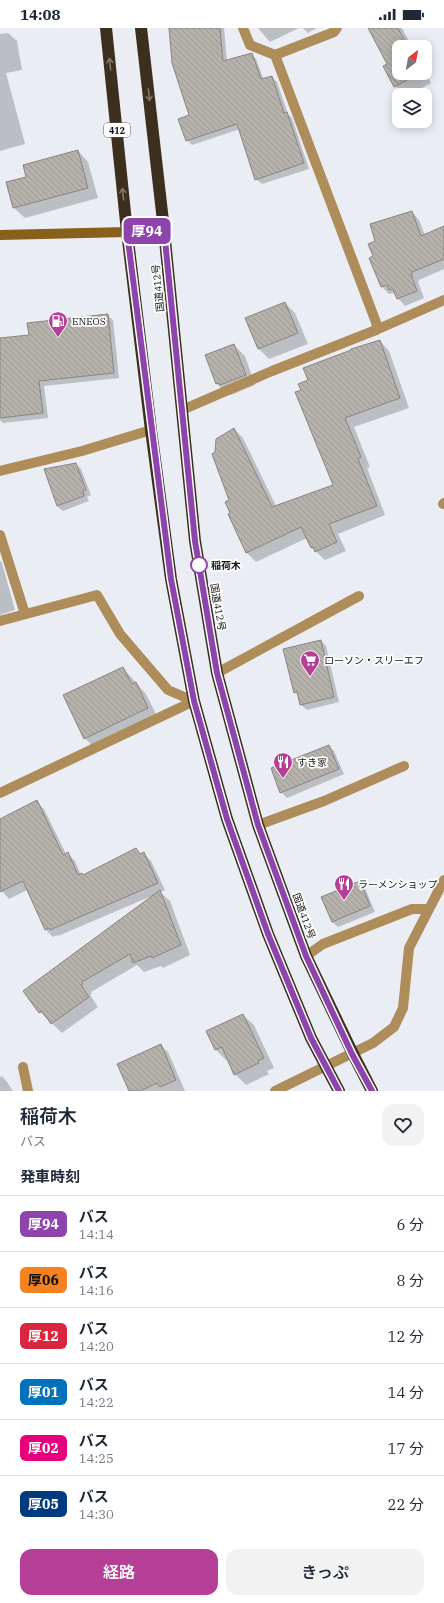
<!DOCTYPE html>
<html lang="ja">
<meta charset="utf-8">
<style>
:root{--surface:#fff;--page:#f2f2f3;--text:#1f2937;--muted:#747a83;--line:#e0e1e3;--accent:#b53f96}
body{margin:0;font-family:"IBM Plex Serif","Noto Sans JP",serif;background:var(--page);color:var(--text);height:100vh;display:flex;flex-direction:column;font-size:15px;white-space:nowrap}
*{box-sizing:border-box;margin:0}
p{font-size:13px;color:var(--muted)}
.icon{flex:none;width:22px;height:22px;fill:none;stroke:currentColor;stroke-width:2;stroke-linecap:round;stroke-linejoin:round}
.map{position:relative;height:1063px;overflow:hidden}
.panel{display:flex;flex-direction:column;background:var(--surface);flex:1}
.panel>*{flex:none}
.badge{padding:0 8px;border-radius:6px;font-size:14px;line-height:26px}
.needle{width:26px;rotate:31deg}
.controls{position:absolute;left:392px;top:12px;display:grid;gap:8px}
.controls a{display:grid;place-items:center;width:40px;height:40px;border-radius:8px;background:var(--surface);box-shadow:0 2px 10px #0003;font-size:20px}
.map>.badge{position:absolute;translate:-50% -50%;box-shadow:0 0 0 2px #fff}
h2{padding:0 20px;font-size:15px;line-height:36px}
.round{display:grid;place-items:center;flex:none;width:42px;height:42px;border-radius:12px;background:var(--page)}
.overview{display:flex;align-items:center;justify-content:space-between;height:68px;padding:0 20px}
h1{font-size:19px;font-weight:600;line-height:30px}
.cta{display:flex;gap:8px;margin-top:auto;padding:8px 20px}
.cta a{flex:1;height:46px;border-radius:12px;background:var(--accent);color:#fff;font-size:16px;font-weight:600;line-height:46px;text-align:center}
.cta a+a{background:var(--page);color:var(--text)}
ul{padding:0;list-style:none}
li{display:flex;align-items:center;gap:12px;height:56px;padding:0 20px;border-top:1px solid var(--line)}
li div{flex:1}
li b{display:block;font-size:15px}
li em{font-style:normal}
li .badge{min-width:44px;font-weight:700;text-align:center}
.status{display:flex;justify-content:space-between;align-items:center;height:28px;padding:0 20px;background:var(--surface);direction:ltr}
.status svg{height:11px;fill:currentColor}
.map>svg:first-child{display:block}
.shadow{fill:#0003}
.building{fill:url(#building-back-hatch);stroke:#898580}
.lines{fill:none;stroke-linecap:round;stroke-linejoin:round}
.lane{stroke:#af8d5a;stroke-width:10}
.street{stroke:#af8d5a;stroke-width:10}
.secondary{stroke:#87601c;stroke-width:10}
.highway{stroke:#3c2f1d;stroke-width:12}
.oneway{stroke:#80786c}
.line-casing{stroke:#fff;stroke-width:9}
.line{stroke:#8e44ad;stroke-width:6}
.stop-dot{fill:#fff;stroke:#8e44ad;stroke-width:2}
.labels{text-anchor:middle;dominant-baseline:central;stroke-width:3.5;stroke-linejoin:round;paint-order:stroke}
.shield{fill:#fff;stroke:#58595a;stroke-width:1}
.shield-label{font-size:9px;font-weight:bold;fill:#111214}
.street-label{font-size:10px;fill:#111214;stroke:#fff}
.poi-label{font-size:10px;fill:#111214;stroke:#fff;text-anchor:start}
.stop-label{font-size:10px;font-weight:bold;fill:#111214;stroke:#fff;text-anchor:start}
</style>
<div class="status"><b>14:08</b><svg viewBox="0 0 49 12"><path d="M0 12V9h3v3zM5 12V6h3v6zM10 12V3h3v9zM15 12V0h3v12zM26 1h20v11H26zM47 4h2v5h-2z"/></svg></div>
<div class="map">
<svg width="444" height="1063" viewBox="0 0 444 1063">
<defs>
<pattern id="building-back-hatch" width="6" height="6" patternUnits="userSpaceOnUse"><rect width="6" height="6" fill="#b5b1ab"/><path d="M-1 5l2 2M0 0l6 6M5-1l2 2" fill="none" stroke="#9b9792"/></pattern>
</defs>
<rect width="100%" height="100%" fill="#eaeef4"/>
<g class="shadow">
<path d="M170 0H224L227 33 251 25 256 31 264 52 272 49 277 54 288 86 292 90 309 141 262 156 256 151 240 101 192 117 187 112 191 88Z"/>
<path d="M258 0H299L270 14Z"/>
<path d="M303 0H317L308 5Z"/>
<path d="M369 0H402L412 19H399V45H425V43L431 55 408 67H404L395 58 388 37Z"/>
<path d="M8 5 17 13 22 42 6 45 25 116 0 123V6Z"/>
<path d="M78 123 88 134 98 170 25 190 14 180 8 155 27 150Z"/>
<path d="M412 184 419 192 425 207 444 203V241L419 252V253L418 254 424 270 405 278 393 265 389 266 382 259 374 229 376 214Z"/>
<path d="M285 275 295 285 308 316 269 331 259 321 247 291Z"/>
<path d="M107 287 113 292 119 350 44 358 48 390 3 395 0 392V311L30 308Z"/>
<path d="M380 313 389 323 409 380 354 399 370 439 367 440 385 487 338 506 346 523 325 532 312 520 307 510 256 534 247 525 229 487 231 486 230 472 234 401 243 410 276 478 334 458 302 363 309 353Z"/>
<path d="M234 317 245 328 255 357 231 367 229 365 227 366 216 355Z"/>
<path d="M76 436 81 441 91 467 87 469 89 473 63 483 57 478Z"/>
<path d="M0 533 2 535 15 582 0 587Z"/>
<path d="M321 613 326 618 339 674 307 682 301 677 300 669 295 664Z"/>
<path d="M123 640 146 666 158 690 95 721 85 710Z"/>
<path d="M329 718 334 723 344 746 287 770 281 764Z"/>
<path d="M37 774 44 781 66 826H68L75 833 81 847 83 848 136 821 141 826 143 825 151 833 165 862 160 864 170 873 190 927 163 940 161 938 144 944 137 937 91 964 92 966 90 967 98 979 62 1005 40 984 25 963 154 867 58 908 57 907 53 909 46 902 27 862 9 871 0 861V817Z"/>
<path d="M359 854 365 860 375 884 338 899 332 894 322 870Z"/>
<path d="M243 987 254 997 274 1040 267 1043 269 1046 246 1057 235 1046 228 1031 226 1032 216 1022Z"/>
<path d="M160 1017 168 1024 185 1063H130Z"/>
<path d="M2 1048 7 1054 13 1063H0V1049Z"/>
</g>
<g class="building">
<path d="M169 0H220L223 33 252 25 261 51 272 48 284 85 287 84 304 135 255 152 237 96 186 113 178 91 189 87 172 35Z"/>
<path d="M368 0H398L408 19H399V45H420L394 59 383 38 387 36Z"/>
<path d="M78 122 88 160 13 180 6 154 26 149 23 137Z"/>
<path d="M412 183 421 208 444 198V231L412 244V246H411L417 263 397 271 393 261 389 262 387 257 381 259 369 230 373 228 368 216 375 213 370 196Z"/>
<path d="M285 274 298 305 258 321 245 290Z"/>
<path d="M108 286 114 345 39 353 43 385 0 390V310L29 307 27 295Z"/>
<path d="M380 312 400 370 345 390 361 429 358 431 377 478 329 496 337 514 315 524 313 519 311 520 301 499 246 525 228 486 230 485 225 474 229 472 212 426 215 424 216 411 234 400 272 479 333 457 295 364 301 362 298 356 308 352 303 340 351 322V321Z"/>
<path d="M234 316 246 347 220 357 219 355 216 356 205 327Z"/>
<path d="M76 435 86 462 83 463 84 468 57 478 44 441Z"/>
<path d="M321 612 334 669 300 677 297 664 294 665 283 621Z"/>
<path d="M123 639 132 656 136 654 148 680 84 711 63 667Z"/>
<path d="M329 717 339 741 280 765 271 740Z"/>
<path d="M37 772 63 827 68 824 78 847 82 845 83 847 136 820 140 826 144 824 158 855 50 902 49 900 45 902 23 853 0 864V791Z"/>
<path d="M360 853 370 878 332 894 321 869Z"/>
<path d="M160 862 181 917 152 930 151 928 133 935 130 926 82 954 83 956 81 957 89 969 51 996 42 983 39 985 23 963Z"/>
<path d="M243 986 264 1030 258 1033 259 1035 234 1047 222 1019 215 1022 206 1003Z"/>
<path d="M161 1016 176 1052 160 1059 157 1055 140 1063H129L117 1036Z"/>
</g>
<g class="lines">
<g class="lane">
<path d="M0 765 194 673"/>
<path d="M23 1039 28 1063"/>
</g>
<g class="street">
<path d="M243 0 250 17 275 27 377 297 376 302"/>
<path d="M275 27 334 4 337 0"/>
<path d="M182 382 272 343 376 302 444 272"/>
<path d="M0 443 82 423 151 402"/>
<path d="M443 476 444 475"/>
<path d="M0 507 25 586"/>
<path d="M0 593 97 567 120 606 168 662 194 673"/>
<path d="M217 645 359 568"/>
<path d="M258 797 324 773 404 738"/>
<path d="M306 928 323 916 412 881H429"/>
<path d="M275 1063 373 1015 394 999 403 980 409 920 444 852"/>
</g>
<path class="secondary" d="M0 207 127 204 164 202"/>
<g class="highway">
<path d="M106 0 127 204 151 402 171 551 194 673 227 791 268 906 311 1010 339 1063"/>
<path d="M141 0 164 202 195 513 217 645 258 797 306 928 353 1026 372 1063"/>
</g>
</g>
<defs><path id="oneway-shaft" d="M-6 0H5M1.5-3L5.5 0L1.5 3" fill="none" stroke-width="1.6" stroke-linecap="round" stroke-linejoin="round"/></defs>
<g class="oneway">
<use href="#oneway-shaft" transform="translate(110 36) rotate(-96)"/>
<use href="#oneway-shaft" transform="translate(149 67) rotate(84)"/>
<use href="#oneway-shaft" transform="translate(123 166) rotate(-96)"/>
</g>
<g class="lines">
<g class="line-casing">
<path id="line" d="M339 1063 311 1010 268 906 227 791 194 673 171 551 127 204 164 202 195 513 217 645 258 797 306 928 352 1026 372 1063"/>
</g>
<use href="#line" class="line"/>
</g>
<defs>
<g id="fuel-pin" transform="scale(1)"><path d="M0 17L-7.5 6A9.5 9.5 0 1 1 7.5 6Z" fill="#b53f96" stroke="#fff"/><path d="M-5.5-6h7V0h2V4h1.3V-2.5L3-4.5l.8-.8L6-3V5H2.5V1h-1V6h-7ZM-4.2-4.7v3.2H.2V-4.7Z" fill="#fff"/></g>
<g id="supermarket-pin" transform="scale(1)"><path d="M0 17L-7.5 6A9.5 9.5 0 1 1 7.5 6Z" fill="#b53f96" stroke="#fff"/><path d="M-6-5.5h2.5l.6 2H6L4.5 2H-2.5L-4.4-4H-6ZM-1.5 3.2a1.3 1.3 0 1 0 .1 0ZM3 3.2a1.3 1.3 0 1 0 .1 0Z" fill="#fff"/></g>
<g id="restaurant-pin" transform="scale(1)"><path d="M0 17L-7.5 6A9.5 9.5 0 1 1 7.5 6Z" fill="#b53f96" stroke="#fff"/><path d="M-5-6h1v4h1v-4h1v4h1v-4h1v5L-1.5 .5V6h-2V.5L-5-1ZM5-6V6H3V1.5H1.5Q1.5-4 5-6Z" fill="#fff"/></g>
</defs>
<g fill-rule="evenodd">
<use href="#fuel-pin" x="58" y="293"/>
<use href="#supermarket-pin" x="310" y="632"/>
<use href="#restaurant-pin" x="283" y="734"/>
<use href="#restaurant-pin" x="344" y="856"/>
</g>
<circle class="stop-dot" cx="199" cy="537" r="8"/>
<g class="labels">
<rect class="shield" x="104" y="95" width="26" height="14" rx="3"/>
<g class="shield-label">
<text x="117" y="102">412</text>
</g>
<g class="street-label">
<text transform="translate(158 260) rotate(-96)">国道412号</text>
<text transform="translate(218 579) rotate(80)">国道412号</text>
<text transform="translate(304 888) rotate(70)">国道412号</text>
</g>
<g class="poi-label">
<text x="72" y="293">ENEOS</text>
<text x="324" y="632">ローソン・スリーエフ</text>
<text x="297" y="734">すき家</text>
<text x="358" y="856">ラーメンショップ</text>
</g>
<g class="stop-label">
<text x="211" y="537">稲荷木</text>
</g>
</g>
</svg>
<div class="controls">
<a><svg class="needle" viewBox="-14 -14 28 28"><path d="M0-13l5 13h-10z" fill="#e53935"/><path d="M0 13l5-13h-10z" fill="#747a83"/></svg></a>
<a><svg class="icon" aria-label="layers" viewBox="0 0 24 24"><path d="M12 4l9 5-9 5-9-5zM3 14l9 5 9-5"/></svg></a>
</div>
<b class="badge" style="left:147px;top:203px;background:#8e44ad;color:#fff">厚94</b>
</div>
<section class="panel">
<div class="overview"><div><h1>稲荷木</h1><p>バス</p></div><a class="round"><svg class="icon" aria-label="heart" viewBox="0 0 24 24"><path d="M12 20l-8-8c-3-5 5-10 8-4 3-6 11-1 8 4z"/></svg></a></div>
<h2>発車時刻</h2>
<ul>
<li><span class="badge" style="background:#8e44ad;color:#fff">厚94</span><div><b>バス</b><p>14:14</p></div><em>6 分</em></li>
<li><span class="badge" style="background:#f58220;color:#111">厚06</span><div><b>バス</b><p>14:16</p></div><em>8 分</em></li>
<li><span class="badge" style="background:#d7263d;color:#fff">厚12</span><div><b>バス</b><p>14:20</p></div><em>12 分</em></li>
<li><span class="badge" style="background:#0072bc;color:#fff">厚01</span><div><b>バス</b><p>14:22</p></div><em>14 分</em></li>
<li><span class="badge" style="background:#e6007e;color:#fff">厚02</span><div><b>バス</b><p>14:25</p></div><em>17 分</em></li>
<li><span class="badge" style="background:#003b80;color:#fff">厚05</span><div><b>バス</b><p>14:30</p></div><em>22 分</em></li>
</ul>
<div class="cta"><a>経路</a><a>きっぷ</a></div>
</section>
